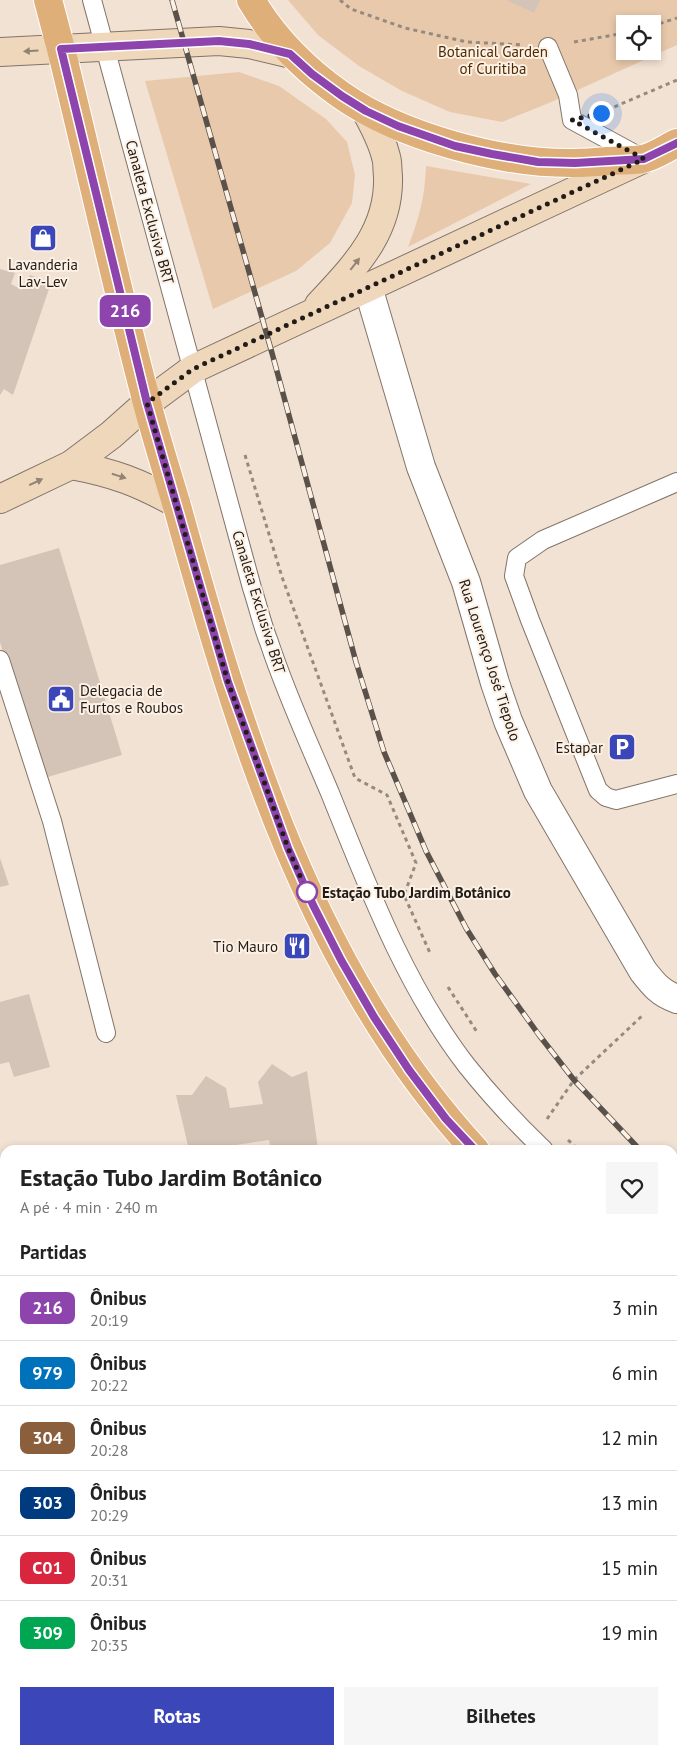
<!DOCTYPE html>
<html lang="pt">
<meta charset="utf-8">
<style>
:root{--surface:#fff;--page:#f6f6f6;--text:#222;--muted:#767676;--line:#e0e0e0;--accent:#3b46b9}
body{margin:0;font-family:"PT Sans",sans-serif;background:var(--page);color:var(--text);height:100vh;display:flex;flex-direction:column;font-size:19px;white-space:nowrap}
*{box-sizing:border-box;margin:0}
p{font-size:16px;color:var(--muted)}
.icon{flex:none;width:28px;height:28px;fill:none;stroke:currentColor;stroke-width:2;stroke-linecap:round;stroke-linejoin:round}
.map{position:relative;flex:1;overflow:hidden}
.details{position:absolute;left:0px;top:1145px;width:678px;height:610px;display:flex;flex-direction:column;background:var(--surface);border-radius:15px 15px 0 0;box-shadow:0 2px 8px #0003}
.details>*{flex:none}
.badge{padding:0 10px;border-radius:8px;font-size:18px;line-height:32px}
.tools{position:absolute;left:616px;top:15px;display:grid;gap:10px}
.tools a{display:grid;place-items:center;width:45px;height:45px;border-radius:0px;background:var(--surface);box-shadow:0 2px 8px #0003;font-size:25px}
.you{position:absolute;width:25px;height:25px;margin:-12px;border:4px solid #fff;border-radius:50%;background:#1a73e8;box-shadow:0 0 0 8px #1a73e833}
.map>.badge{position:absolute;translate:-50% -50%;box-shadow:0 0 0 2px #fff}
h2{padding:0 20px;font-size:19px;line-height:45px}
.round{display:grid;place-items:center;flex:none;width:52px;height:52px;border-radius:0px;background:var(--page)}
.head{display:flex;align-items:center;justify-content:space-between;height:85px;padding:0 20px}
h1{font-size:24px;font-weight:800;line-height:38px}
.cta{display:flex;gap:10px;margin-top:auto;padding:10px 20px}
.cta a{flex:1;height:58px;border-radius:0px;background:var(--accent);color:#fff;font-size:20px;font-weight:800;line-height:58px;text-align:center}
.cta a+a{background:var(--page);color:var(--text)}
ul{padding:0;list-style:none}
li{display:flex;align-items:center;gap:15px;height:65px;padding:0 20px;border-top:1px solid var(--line)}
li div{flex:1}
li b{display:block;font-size:19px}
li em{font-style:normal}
li .badge{min-width:55px;font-weight:700;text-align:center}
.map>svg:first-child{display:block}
.green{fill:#e9c9ac;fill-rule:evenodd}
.building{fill:#d4c4b7}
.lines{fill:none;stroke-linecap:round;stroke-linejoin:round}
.lane-casing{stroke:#827468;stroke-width:20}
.street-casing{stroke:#827468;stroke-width:30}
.secondary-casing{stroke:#827468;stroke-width:30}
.primary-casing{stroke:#fff;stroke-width:30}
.path{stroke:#958a80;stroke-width:3;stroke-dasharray:4 4;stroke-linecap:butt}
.lane{stroke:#fff;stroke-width:18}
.street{stroke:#fff;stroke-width:28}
.secondary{stroke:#efd7bc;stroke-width:28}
.primary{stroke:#dfaf7a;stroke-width:28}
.rail-casing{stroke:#5a524a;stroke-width:5.5}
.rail{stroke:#fdf0e4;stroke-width:4;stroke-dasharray:11;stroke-linecap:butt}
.oneway{fill:#928372}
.line-casing{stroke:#fff;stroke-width:11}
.line{stroke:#8e44ad;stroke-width:8}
.walk{stroke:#211c17;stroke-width:5;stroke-dasharray:0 9}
.stop-dot{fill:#fff;stroke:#8e44ad;stroke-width:2.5}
.labels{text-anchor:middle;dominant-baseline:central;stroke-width:4;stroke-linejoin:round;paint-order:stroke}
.park-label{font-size:15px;fill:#4f2b00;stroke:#fdf0e4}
.street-label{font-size:15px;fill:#211c17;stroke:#fdf0e4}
.poi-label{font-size:15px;fill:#211c17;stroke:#fdf0e4;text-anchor:end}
.stop-label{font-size:15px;font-weight:bold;fill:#211c17;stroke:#fdf0e4;text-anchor:start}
</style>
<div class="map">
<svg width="677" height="1755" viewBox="0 0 677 1755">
<rect width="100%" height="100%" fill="#f2e2d4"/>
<g class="green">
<path d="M288 0H677V45L549 103 502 122 450 112 402 91 359 66 318 35ZM625 24H652V51H625Z"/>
<path d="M239 72 279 86 326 119 347 142 355 175 352 203 330 243 296 271 213 309 145 81Z"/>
<path d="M426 166 531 184 408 247C419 218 425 197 426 166Z"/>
<path d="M155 1750H310L311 1755H156Z"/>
</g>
<g class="building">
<path d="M506 0H540L534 13Z"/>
<path d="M0 269 15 273 11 284 22 290 30 275 51 283 13 395 4 389 0 395Z"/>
<path d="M59 548 122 755 41 779 0 642V565Z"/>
<path d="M0 858 9 885 0 887Z"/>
<path d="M29 994 50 1067 14 1077 9 1062 0 1064V1002Z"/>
<path d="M272 1064 292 1077 307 1071 318 1149 271 1150 269 1140 236 1145 237 1150H189L176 1095H192L206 1076 226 1088 230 1108 263 1104 258 1082Z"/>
<path d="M672 1459 677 1462V1607L672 1604V1510L674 1508 672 1507Z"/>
<path d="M376 1750H443L444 1755H377Z"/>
<path d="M638 1750H659L666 1755H634Z"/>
</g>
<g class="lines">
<g class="lane-casing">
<g id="lane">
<path d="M92 0 252 588C258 606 262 625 269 642 286 694 309 743 330 793 368 887 405 986 467 1066 491 1096 517 1124 544 1150"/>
<path d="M548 47 568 95 572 120 642 158"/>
<path d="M677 482 543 540 517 558 514 576 530 620 598 790 606 797 616 800 677 784"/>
<path d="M0 660 52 821 106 1033"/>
<path d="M672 1269 677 1273"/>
<path d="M346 1755V1750"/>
</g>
</g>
<g class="street-casing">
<g id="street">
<path d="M368 287 421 467 466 582 495 683 508 721 538 791 643 971C654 985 660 993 677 999"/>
<path d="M0 1465 5 1464"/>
</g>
</g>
<g class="secondary-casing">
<g id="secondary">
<path d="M0 52 219 41 249 44 291 54"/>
<path d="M319 305C354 267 390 232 388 176 387 170 388 163 386 157 382 140 374 126 366 111"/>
<path d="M71 465C114 473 138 482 176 503"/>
<path d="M0 499 71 465 111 435 147 403 193 369 643 159"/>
</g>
</g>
<g class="primary-casing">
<g id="primary">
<path d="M48 0 61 49C90 167 116 286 147 403 156 438 167 472 177 506 240 735 311 971 475 1150"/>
<path d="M251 0C274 39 304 69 341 95 401 137 502 164 574 163 586 163 597 162 608 161 620 160 632 161 642 159 654 157 666 148 677 143"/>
<path d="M672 1338 677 1342"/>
</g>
</g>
<g class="path">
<path d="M340 0 351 9 405 28 467 42 523 45"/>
<path d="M652 26 677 18"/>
<path d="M574 42 625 33"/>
<path d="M607 110 677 80"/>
<path d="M245 455 282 577 355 778 387 795 416 863 404 895 430 953"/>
<path d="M448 987 477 1032"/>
<path d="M547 1119 574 1080 643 1015"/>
<path d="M568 1140 579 1150"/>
</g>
<use href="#lane" class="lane"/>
<use href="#street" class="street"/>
<use href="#secondary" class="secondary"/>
<use href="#primary" class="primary"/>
<g class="rail-casing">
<g id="rail">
<path d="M172 0 272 353 356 662 384 752 426 851 466 928 495 974 539 1035 574 1080 640 1150"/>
<path d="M672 1182 677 1186"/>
</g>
</g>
<use href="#rail" class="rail"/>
</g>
<defs><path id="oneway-solid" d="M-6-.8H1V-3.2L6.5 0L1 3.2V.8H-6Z" transform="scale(1.25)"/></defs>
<g class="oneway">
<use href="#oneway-solid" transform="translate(31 51) rotate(177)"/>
<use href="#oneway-solid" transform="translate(355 264) rotate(-52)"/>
<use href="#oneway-solid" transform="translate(119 476) rotate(17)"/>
<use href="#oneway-solid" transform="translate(36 482) rotate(-25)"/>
</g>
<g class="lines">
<g class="line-casing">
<path id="line" d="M475 1150 446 1119 409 1070 374 1017 341 960 313 905 288 848 228 682 147 403 61 49 219 41 249 44 290 54 312 74 342 96 366 111 398 126 455 146 492 154 538 162 575 163 644 159 677 143"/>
</g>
<use href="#line" class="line"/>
<path class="walk" d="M307 892 288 848 228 682 147 403 193 369 644 159 572 120 601 113"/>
</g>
<defs>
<g id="shop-square" transform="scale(1.4375)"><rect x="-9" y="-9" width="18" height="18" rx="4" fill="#3b46b9" stroke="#fdf0e4"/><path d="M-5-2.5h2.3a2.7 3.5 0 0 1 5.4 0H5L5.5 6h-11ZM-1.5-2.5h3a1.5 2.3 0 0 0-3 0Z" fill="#fff"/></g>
<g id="civic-square" transform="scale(1.4375)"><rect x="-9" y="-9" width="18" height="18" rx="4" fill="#3b46b9" stroke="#fdf0e4"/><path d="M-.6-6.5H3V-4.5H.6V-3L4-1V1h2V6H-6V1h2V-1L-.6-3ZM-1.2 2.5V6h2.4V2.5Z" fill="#fff"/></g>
<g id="parking-square" transform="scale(1.4375)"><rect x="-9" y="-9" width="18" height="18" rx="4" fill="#3b46b9" stroke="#fdf0e4"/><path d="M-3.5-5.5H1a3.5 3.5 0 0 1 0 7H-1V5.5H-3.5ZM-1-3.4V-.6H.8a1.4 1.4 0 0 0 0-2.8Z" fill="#fff"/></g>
<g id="restaurant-square" transform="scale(1.4375)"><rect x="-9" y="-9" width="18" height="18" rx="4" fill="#3b46b9" stroke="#fdf0e4"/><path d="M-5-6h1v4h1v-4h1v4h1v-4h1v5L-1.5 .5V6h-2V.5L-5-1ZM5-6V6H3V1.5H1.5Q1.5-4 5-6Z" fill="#fff"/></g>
</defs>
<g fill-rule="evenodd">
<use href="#shop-square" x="43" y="238"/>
<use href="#civic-square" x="61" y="699"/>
<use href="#parking-square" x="622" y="747"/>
<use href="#restaurant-square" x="297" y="946"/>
</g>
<circle class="stop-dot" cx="307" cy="892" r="10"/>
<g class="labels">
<g class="park-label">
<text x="493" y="51">Botanical Garden<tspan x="493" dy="17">of Curitiba</tspan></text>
</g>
<g class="street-label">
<text transform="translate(150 212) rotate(75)">Canaleta Exclusiva BRT</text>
<text transform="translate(259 602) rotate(73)">Canaleta Exclusiva BRT</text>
<text transform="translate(490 660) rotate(72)">Rua Lourenço José Tiepolo</text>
</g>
<g class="poi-label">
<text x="43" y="264" text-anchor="middle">Lavanderia<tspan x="43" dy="17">Lav-Lev</tspan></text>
<text x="80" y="690" text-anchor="start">Delegacia de<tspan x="80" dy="17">Furtos e Roubos</tspan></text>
<text x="603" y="747">Estapar</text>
<text x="278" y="946">Tio Mauro</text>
</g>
<g class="stop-label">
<text x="322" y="892">Estação Tubo Jardim Botânico</text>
</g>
</g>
</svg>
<div class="tools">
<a><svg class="icon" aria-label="locate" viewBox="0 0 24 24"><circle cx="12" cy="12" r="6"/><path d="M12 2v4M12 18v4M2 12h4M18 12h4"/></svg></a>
</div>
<div class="you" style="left:601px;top:113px"></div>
<b class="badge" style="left:125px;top:311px;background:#8e44ad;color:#fff">216</b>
<section class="details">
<div class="head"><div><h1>Estação Tubo Jardim Botânico</h1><p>A pé · 4 min · 240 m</p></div><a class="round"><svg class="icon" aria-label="heart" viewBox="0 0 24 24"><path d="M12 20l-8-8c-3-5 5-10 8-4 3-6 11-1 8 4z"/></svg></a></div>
<h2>Partidas</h2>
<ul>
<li><span class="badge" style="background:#8e44ad;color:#fff">216</span><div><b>Ônibus</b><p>20:19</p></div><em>3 min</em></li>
<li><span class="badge" style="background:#0072bc;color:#fff">979</span><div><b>Ônibus</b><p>20:22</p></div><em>6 min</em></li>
<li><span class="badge" style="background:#8b5e3c;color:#fff">304</span><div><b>Ônibus</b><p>20:28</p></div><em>12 min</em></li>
<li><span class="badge" style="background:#003b80;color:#fff">303</span><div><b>Ônibus</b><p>20:29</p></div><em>13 min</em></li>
<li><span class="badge" style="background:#d7263d;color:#fff">C01</span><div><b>Ônibus</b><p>20:31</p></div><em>15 min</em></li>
<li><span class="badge" style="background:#00a651;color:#fff">309</span><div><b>Ônibus</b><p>20:35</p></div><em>19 min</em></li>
</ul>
<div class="cta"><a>Rotas</a><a>Bilhetes</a></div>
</section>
</div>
